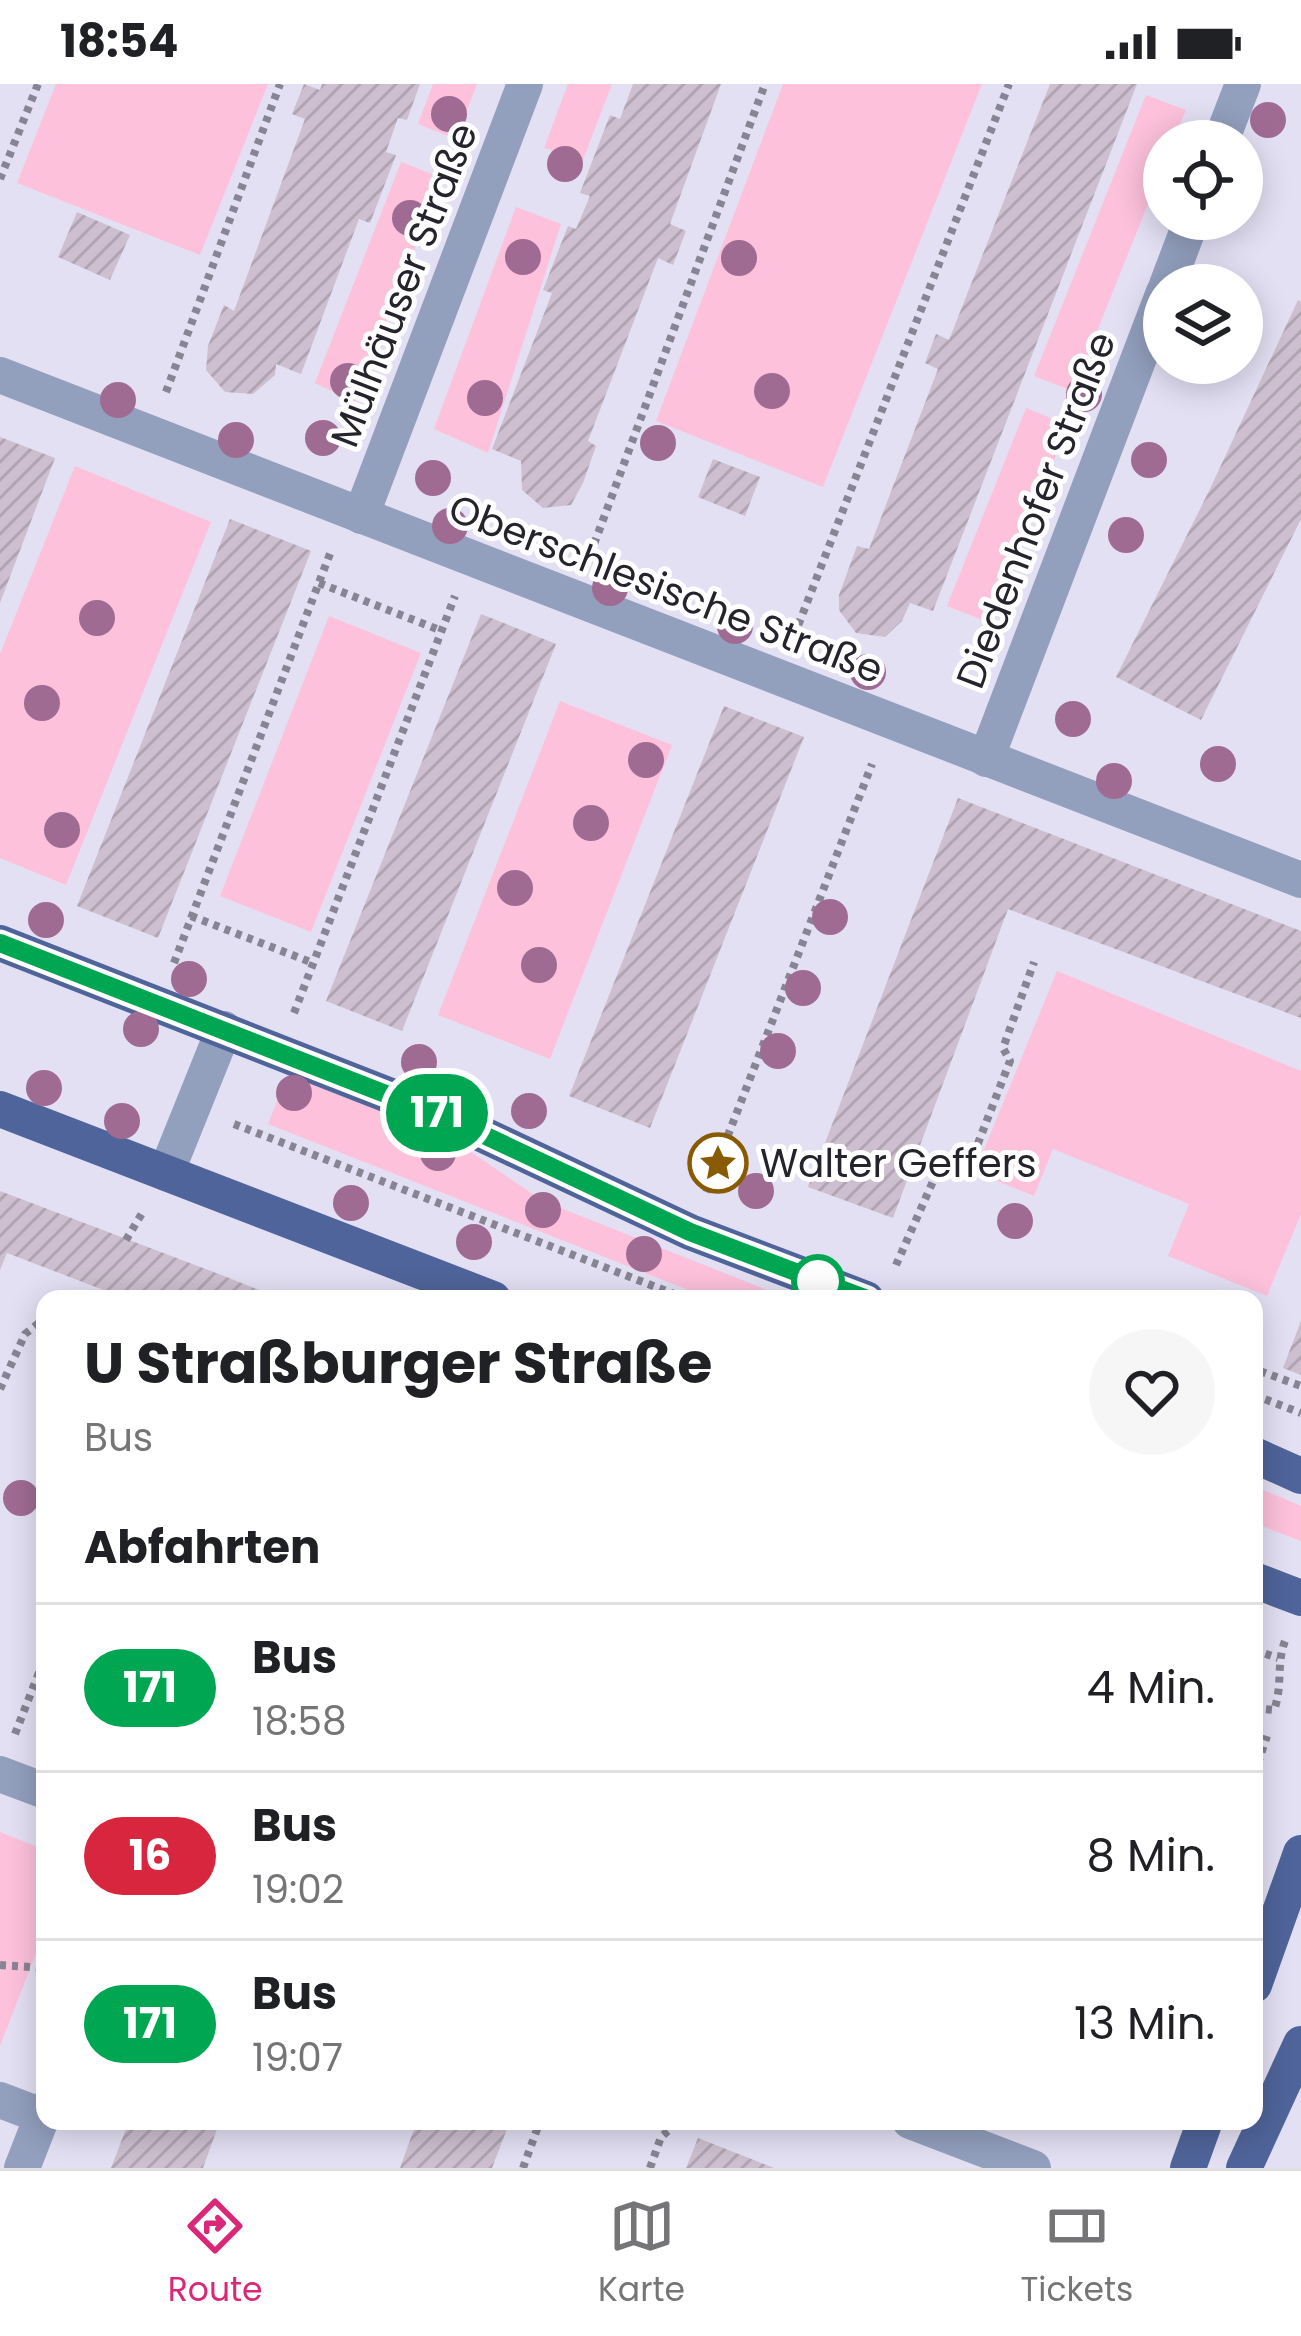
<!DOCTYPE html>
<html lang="de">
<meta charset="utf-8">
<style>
:root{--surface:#fff;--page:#f6f6f6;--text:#202124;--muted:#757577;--line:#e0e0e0;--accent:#db2777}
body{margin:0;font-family:Poppins,sans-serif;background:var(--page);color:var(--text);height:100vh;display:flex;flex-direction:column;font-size:45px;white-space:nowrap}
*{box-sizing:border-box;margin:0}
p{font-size:39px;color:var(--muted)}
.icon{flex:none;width:66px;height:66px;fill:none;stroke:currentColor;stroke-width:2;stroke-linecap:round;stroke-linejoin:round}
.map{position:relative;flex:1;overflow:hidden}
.drawer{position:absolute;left:36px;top:1206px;width:1227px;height:840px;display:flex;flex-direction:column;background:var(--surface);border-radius:24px;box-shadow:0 6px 30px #0003}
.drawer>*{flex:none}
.badge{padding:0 24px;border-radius:39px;font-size:42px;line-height:78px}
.controls{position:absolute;left:1143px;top:36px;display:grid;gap:24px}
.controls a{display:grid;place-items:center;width:120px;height:120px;border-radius:50%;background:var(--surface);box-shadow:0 6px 30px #0003;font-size:60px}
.map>.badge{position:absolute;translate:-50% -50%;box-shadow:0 0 0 6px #fff}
h2{padding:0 48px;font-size:45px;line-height:108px}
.round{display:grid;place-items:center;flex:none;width:126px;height:126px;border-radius:63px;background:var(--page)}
.overview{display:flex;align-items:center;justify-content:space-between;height:204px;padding:0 48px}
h1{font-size:57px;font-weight:700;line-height:90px}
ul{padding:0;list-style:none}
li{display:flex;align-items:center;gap:36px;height:168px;padding:0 48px;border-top:3px solid var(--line)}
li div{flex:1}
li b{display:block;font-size:45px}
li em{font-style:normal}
li .badge{min-width:132px;font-weight:700;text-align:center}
.status{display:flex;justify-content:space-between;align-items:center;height:84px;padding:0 60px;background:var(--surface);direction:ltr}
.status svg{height:33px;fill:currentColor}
.tab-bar{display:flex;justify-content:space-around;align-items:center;height:168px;border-top:3px solid var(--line);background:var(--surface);font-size:33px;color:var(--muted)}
.tab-bar a{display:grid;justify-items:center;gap:6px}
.tab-bar .active{color:var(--accent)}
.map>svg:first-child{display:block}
.green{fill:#fdc1db}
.building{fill:url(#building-hatch)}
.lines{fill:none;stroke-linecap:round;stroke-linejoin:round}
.path{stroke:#878493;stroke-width:8;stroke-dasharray:6 6;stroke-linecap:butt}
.minor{stroke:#929fbd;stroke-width:36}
.major{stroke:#4f649a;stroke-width:36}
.tree{fill:#a06b93}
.line-casing{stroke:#fff;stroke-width:27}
.line{stroke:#00a651;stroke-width:18}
.stop-dot{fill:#fff;stroke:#00a651;stroke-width:6}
.labels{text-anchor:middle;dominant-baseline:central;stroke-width:10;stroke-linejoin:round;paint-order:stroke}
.street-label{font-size:39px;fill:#25232b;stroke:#fff}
.poi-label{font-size:39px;fill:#25232b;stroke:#fff;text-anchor:start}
</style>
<div class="status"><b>18:54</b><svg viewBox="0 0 49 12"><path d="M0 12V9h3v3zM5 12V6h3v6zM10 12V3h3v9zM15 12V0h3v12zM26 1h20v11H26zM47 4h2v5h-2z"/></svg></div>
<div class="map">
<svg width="1301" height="2084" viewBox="0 0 1301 2084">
<defs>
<pattern id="building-hatch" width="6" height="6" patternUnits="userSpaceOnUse" patternTransform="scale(3)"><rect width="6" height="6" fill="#cdbfcf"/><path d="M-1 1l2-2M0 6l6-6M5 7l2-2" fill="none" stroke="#b0a4b2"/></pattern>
</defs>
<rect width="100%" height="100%" fill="#e3e0f4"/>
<g class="green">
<path d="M56 0H268L200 171 17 99Z"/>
<path d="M433 0H477L456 55 418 40Z"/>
<path d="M568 0H612L583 76 544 64Z"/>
<path d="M783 0H982L823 403 656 337Z"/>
<path d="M1146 11 1186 26 1173 57H1164V80L1073 307 1034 292Z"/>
<path d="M401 78 442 94 355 318 315 299Z"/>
<path d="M516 123 561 140 488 369 434 345Z"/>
<path d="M1026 324 1068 341 990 539 947 522Z"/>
<path d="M75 382 211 438 66 801 0 774V570Z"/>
<path d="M329 532 421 569 311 848 220 812Z"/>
<path d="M560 617 672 661 550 975 438 931Z"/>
<path d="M1057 887 1301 987V1130L1267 1212 1168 1172 1189 1120 1053 1065 1034 1112 975 1088Z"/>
<path d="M288 990 446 1051 543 1117 790 1215H711L268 1040Z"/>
<path d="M1254 1402 1301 1422V1457L1254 1439Z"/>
<path d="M0 1748 45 1766V1846L0 1962Z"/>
</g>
<g class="building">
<path d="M304 0 320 6 322 0H420L407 36 398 34 386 68 396 71 370 139 359 135 301 290 276 280 275 291 253 310 225 308 206 286 208 262 224 221 234 227 305 35 292 30Z"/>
<path d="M633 0H721L670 140 686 147 673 181 658 174 588 357 596 362 583 399 571 421 543 424 522 406 521 377 492 365 552 209 543 206 568 142 576 145 590 112 580 109 610 31 620 35Z"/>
<path d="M1050 0H1137L933 527 910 519 902 537 885 553 856 549 839 526V511L857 462 869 465 938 285 925 279 936 250 949 256Z"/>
<path d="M77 128 130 151 110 196 58 173Z"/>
<path d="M1298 216 1301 218V435L1201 636 1116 593 1210 405Z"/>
<path d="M0 353 55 374 0 519Z"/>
<path d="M713 375 760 393 745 432 698 413Z"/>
<path d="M230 435 311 467 158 854 77 822Z"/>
<path d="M481 530 556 560 402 947 326 917Z"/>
<path d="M724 622 804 653 650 1044 569 1012Z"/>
<path d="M958 714 1301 847V934L1008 825 893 1134 808 1103Z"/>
<path d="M0 1107 224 1192 282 1215H127L7 1169 0 1186Z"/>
<path d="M1301 1237V1291L1283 1284Z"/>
<path d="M129 2037H220L203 2084H111Z"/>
<path d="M417 2037H510L492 2084H400Z"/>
<path d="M698 2054 774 2084H686Z"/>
</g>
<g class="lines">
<g class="path">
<path d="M0 95 38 0"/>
<path d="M166 308 280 0"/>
<path d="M590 471 765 0"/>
<path d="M319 499 442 547"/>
<path d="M794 552 1009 0"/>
<path d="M191 832 313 879"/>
<path d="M174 879 331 467"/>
<path d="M294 929 455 512"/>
<path d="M234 1040 687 1215"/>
<path d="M706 1108 872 680"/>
<path d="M126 1156 144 1126"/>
<path d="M896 1181 942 1077 975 1067 1010 977 1003 964 1034 878"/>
<path d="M105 1215 107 1208"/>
<path d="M1254 1294 1257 1286 1301 1302"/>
<path d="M0 1305 25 1250 45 1234"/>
<path d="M1254 1311 1301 1329"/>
<path d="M1254 1566 1278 1574"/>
<path d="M1254 1624 1274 1626C1283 1602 1276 1580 1285 1557"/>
<path d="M15 1650 45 1573"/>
<path d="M1254 1691 1267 1652"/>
<path d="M0 1881 45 1884"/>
<path d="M523 2084 540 2037"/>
<path d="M650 2084 661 2053 679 2037"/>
</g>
<g class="minor">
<path d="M1221 57 1243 0"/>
<path d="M1167 201 1192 135"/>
<path d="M0 291 1301 796"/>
<path d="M361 432 525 0"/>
<path d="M986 675 1164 208"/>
<path d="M166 1089 224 945"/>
<path d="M0 1690 45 1707"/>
<path d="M0 2016 42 2032"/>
<path d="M910 2037 1033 2084"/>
<path d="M22 2084 45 2025"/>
</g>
<g class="major">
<path d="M0 859 452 1036 690 1148 866 1215"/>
<path d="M0 1025 493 1215"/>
<path d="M1254 1371 1301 1392"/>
<path d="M1254 1496 1301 1514"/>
<path d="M1254 1901 1301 1769"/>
<path d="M1188 2084 1205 2037"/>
<path d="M1244 2084 1301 1960"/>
</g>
</g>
<g class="tree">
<circle cx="449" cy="30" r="18"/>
<circle cx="1268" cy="36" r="18"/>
<circle cx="565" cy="80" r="18"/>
<circle cx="410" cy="134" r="18"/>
<circle cx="523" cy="173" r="18"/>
<circle cx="739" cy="174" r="18"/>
<circle cx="348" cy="297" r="18"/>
<circle cx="772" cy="307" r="18"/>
<circle cx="1084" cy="310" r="18"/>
<circle cx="485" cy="314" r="18"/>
<circle cx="118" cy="316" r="18"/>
<circle cx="323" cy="354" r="18"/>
<circle cx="236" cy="356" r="18"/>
<circle cx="658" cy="359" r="18"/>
<circle cx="1149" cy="376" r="18"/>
<circle cx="433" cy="394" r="18"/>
<circle cx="450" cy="442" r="18"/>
<circle cx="1126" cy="451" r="18"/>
<circle cx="610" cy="504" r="18"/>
<circle cx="97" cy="534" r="18"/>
<circle cx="735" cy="542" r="18"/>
<circle cx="868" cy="588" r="18"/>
<circle cx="42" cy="619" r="18"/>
<circle cx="1073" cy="635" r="18"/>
<circle cx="646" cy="676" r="18"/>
<circle cx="1218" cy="680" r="18"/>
<circle cx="1114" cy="697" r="18"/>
<circle cx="591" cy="739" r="18"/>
<circle cx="62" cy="746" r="18"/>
<circle cx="515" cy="804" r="18"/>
<circle cx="830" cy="833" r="18"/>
<circle cx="46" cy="836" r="18"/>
<circle cx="539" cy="881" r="18"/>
<circle cx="189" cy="895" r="18"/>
<circle cx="803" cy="904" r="18"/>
<circle cx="141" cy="945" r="18"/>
<circle cx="778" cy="967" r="18"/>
<circle cx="419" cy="978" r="18"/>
<circle cx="44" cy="1004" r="18"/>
<circle cx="294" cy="1009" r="18"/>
<circle cx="529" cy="1027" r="18"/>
<circle cx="122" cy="1037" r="18"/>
<circle cx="438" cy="1069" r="18"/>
<circle cx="756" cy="1107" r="18"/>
<circle cx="351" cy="1119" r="18"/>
<circle cx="543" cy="1126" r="18"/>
<circle cx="1015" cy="1137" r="18"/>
<circle cx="474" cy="1158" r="18"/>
<circle cx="644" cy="1170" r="18"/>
<circle cx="21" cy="1414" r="18"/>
</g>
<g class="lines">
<g class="line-casing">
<path id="line" d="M0 859 452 1036 690 1148 867 1215"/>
</g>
<use href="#line" class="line"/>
</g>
<defs>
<g id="sight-ring" transform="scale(3)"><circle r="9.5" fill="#fff" stroke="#895b00" stroke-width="1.5"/><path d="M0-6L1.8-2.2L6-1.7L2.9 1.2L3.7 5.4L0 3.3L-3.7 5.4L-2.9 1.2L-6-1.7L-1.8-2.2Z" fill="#895b00"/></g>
</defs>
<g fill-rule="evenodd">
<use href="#sight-ring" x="718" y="1079"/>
</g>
<circle class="stop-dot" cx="818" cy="1197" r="24"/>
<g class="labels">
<g class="street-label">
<text transform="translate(404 201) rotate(-69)">Mülhäuser Straße</text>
<text transform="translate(1036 426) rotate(-69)">Diedenhofer Straße</text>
<text transform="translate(666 505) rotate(21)">Oberschlesische Straße</text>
</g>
<g class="poi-label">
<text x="760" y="1079">Walter Geffers</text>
</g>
</g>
</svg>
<div class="controls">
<a><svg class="icon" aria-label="locate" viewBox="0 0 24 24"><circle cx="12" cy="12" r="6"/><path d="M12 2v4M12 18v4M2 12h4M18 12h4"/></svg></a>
<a><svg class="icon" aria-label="layers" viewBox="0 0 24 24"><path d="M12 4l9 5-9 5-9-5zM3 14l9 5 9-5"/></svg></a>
</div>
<b class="badge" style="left:437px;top:1029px;background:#00a651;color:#fff">171</b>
<section class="drawer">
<div class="overview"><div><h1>U Straßburger Straße</h1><p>Bus</p></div><a class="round"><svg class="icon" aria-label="heart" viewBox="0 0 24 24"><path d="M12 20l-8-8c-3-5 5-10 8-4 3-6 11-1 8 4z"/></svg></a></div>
<h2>Abfahrten</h2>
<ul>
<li><span class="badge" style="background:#00a651;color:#fff">171</span><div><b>Bus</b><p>18:58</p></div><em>4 Min.</em></li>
<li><span class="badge" style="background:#d7263d;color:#fff">16</span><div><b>Bus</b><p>19:02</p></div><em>8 Min.</em></li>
<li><span class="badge" style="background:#00a651;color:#fff">171</span><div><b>Bus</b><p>19:07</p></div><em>13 Min.</em></li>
</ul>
</section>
</div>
<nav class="tab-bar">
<a class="active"><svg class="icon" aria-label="directions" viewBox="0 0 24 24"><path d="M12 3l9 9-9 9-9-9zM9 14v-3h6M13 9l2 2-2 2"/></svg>Route</a>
<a><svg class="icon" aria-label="map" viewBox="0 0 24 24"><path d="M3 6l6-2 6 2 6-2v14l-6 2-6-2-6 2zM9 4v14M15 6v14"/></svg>Karte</a>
<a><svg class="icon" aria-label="tickets" viewBox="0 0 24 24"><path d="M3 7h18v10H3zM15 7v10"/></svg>Tickets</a>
</nav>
